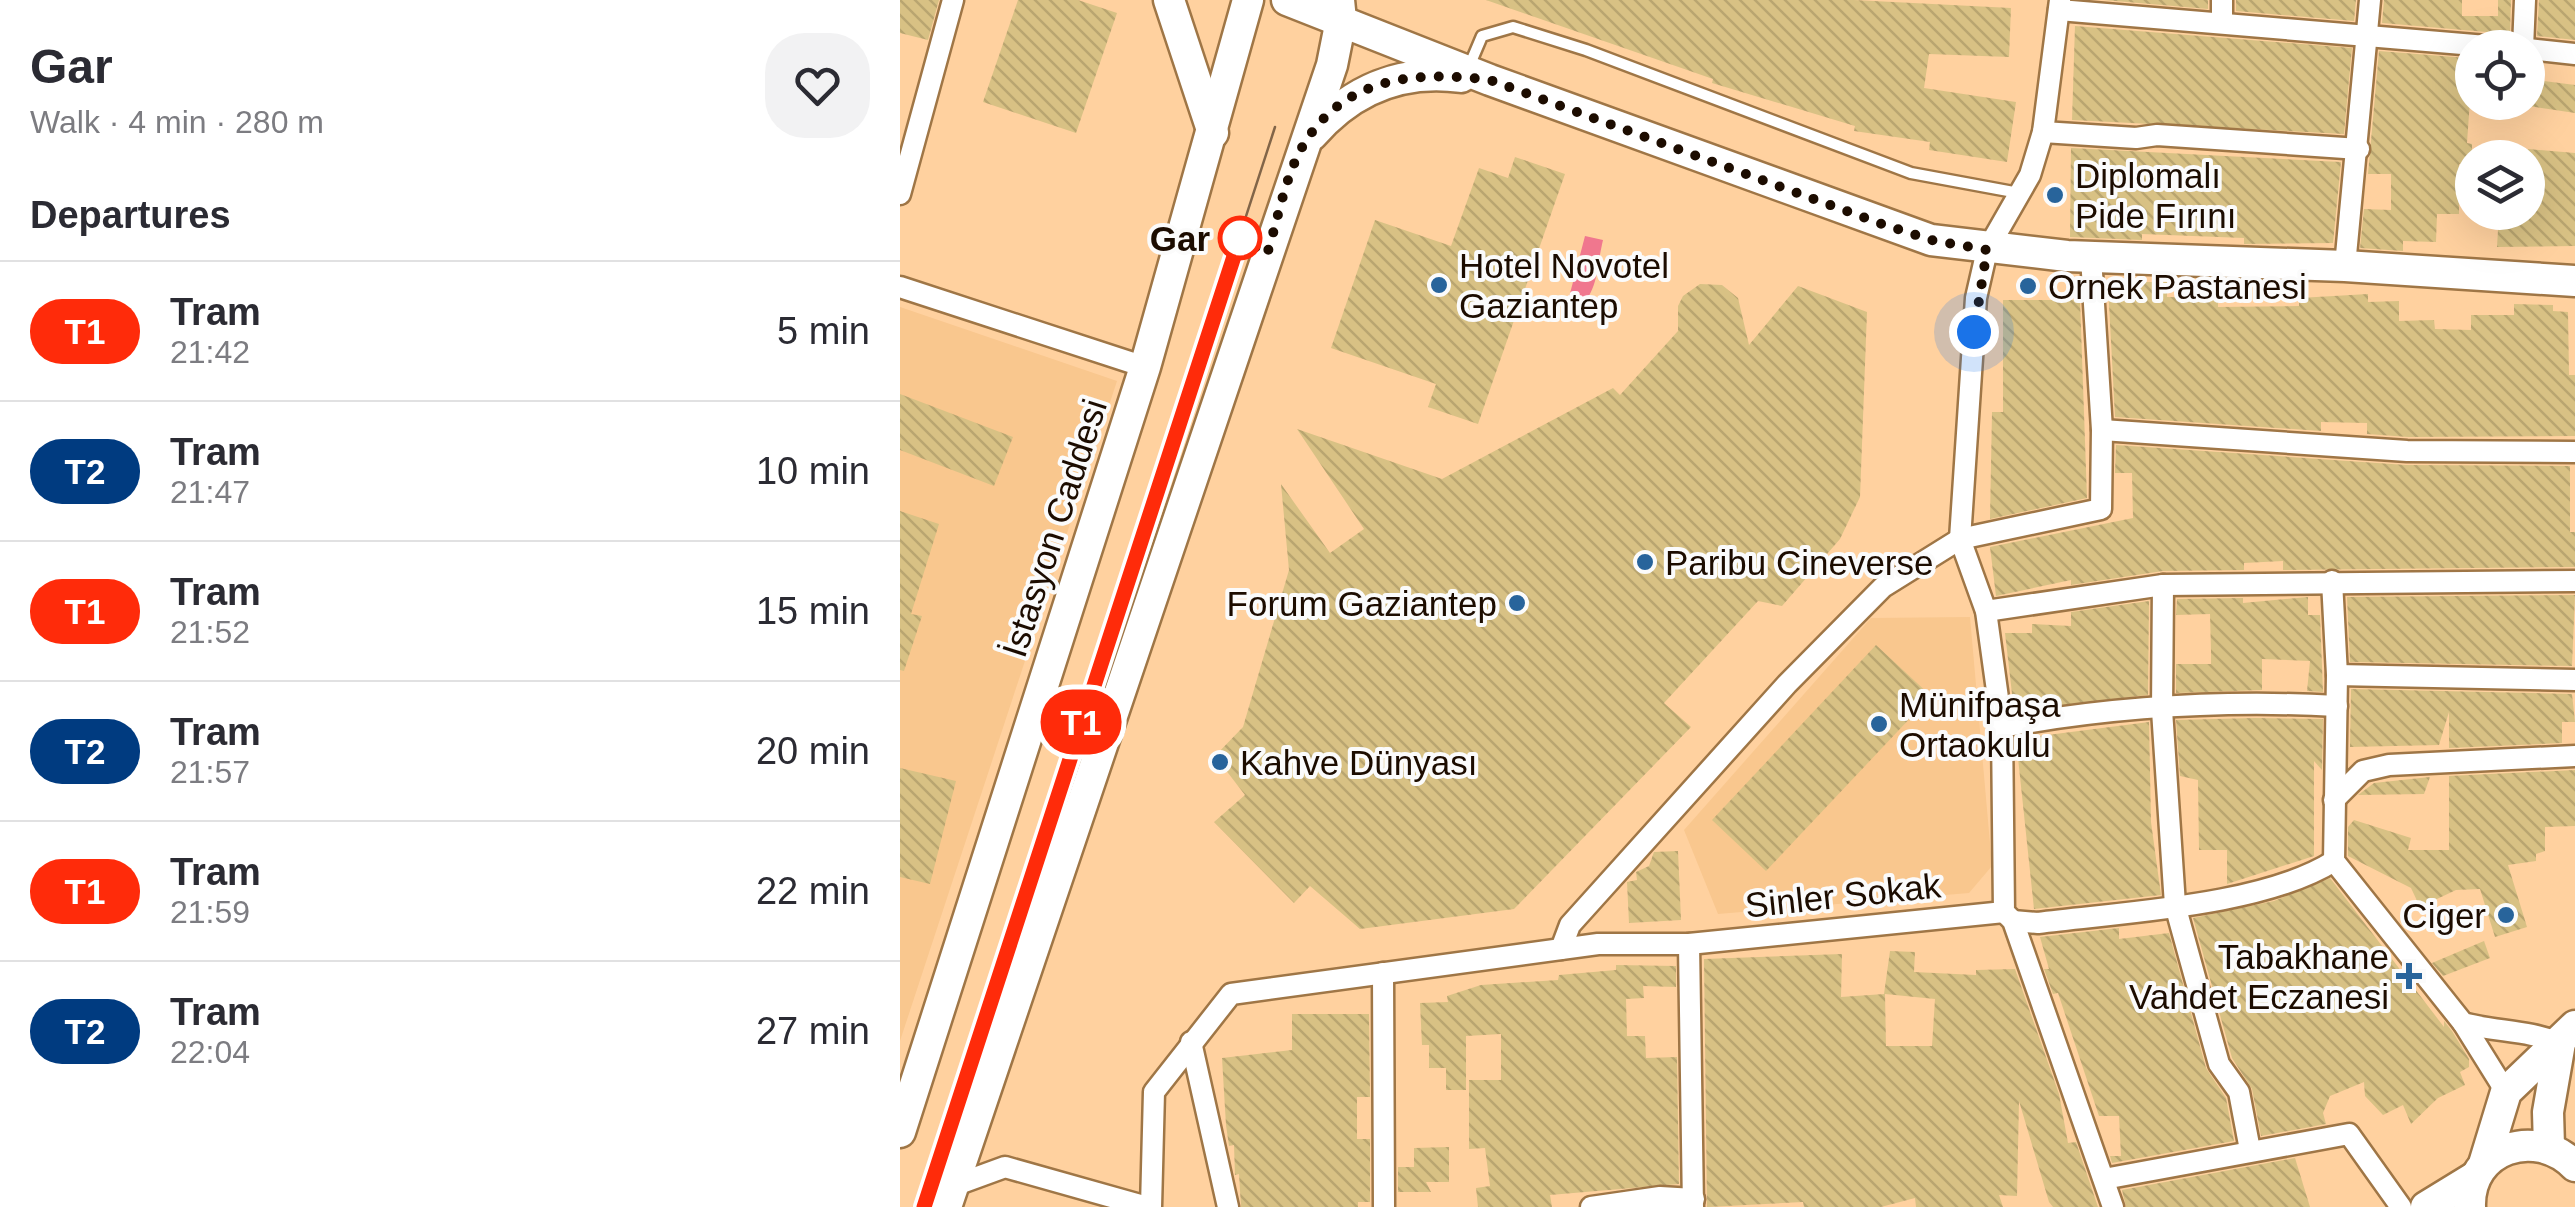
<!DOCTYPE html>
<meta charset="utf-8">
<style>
:root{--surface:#fff;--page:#f2f2f3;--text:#2b2b33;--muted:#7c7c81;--line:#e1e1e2}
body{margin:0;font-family:Helvetica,sans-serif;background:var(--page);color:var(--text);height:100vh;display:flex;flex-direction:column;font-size:38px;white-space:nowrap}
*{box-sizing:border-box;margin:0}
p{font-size:32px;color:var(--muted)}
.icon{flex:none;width:55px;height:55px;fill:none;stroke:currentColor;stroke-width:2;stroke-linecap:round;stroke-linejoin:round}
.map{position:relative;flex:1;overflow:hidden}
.panel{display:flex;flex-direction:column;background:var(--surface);width:900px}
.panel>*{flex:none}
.badge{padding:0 20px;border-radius:32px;font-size:35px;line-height:65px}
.fabs{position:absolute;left:1555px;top:30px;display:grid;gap:20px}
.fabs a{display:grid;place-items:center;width:90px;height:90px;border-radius:50%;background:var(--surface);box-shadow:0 10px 40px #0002;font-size:50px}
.you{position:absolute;width:50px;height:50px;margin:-25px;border:8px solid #fff;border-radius:50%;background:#1a73e8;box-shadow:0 0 0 15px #1a73e833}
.map>.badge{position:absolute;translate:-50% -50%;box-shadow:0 0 0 5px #fff}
h2{padding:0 30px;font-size:38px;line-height:90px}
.round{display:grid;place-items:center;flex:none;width:105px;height:105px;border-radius:40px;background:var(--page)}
.overview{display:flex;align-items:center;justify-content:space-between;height:170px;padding:0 30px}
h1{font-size:48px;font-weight:700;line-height:75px}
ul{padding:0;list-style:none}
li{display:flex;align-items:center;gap:30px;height:140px;padding:0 30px;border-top:2px solid var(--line)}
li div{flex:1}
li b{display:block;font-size:38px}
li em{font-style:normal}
li .badge{min-width:110px;font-weight:700;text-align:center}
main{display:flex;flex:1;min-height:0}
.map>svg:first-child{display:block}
.built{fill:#f9c78e}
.water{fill:#f0778e}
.building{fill:url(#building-back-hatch);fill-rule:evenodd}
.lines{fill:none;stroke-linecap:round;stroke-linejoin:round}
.lane-casing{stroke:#9f7646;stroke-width:15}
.street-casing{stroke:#9f7646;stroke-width:25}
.secondary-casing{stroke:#9f7646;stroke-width:35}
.lane{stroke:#fff;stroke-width:10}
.street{stroke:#fff;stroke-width:20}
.secondary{stroke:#fff;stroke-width:30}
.tram{stroke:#826548;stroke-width:2.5}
.line-casing{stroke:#fff;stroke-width:22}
.line{stroke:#ff2b0a;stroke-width:15}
.walk{stroke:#1c0c00;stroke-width:10;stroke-dasharray:0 18}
.poi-dot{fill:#28649b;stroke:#fbfbfb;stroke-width:4}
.stop-dot{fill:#fff;stroke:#ff2b0a;stroke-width:5}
.labels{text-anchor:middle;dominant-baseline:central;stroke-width:8;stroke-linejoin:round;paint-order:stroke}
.poi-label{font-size:35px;fill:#1c0c00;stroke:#fbfbfb;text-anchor:start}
.stop-label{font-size:35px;font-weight:bold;fill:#1c0c00;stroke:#fbfbfb;text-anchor:end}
.street-label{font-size:35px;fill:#1c0c00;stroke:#fbfbfb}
</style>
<main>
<section class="panel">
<div class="overview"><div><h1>Gar</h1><p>Walk · 4 min · 280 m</p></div><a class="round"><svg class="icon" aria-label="heart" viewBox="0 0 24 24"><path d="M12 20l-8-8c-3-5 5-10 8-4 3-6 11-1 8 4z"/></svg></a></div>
<h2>Departures</h2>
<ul>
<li><span class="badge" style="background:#ff2b0a;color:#fff">T1</span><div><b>Tram</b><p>21:42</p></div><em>5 min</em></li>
<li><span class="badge" style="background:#003b80;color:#fff">T2</span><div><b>Tram</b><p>21:47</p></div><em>10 min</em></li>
<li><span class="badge" style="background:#ff2b0a;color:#fff">T1</span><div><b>Tram</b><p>21:52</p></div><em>15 min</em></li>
<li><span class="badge" style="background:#003b80;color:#fff">T2</span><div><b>Tram</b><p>21:57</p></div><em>20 min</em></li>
<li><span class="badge" style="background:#ff2b0a;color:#fff">T1</span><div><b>Tram</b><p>21:59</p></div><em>22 min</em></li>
<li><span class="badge" style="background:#003b80;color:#fff">T2</span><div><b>Tram</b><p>22:04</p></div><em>27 min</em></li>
</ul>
</section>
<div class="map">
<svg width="1675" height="1207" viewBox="0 0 1675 1207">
<defs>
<pattern id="building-back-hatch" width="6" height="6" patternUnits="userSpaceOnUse" patternTransform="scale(2.5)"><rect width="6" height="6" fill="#d8c184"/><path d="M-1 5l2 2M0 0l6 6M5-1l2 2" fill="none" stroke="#b9a570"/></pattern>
</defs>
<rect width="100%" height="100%" fill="#ffd19f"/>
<g class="built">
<path d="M0 307 217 381 0 1041Z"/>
<path d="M1070 617 1092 866 1069 893 818 914 784 830 971 618Z"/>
</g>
<path class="water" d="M685 236 703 240C695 274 700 288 674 316L667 305Z"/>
<g class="building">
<path d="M0 0H39L28 40 0 33Z"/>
<path d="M118 0H178L217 13 176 133 83 102Z"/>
<path d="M586 0H954L1111 8 1109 57 1029 54 1024 88 1116 102 1107 162 1029 150 1030 142 954 131 955 126 812 83 813 79Z"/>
<path d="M1204 0H1308V9Z"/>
<path d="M1336 0H1456L1454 21 1336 11Z"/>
<path d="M1484 0H1562V16H1598V0H1611L1610 34 1482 23Z"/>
<path d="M1639 0H1675V40L1637 36Z"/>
<path d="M1175 26 1452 48 1444 134 1172 120Z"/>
<path d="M1479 51 1567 58V71H1572L1567 143 1572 144V166L1559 164V214H1537L1536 242 1503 241V251L1460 248 1464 209 1491 210V174H1468Z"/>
<path d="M1628 79 1675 85V113L1628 106Z"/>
<path d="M1171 148 1441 162 1433 243 1344 244V238L1242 234V240L1170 237Z"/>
<path d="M1628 149 1675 153V246L1597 247 1599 213 1634 215 1636 173 1628 172Z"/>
<path d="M615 157 665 174 578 424 528 407 536 384 431 348 475 220 551 246 579 168 608 178Z"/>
<path d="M1232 282H1267V297L1318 298V307L1399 306V298L1468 294V302L1499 301V321L1534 320 1535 329 1571 330V315H1614V304L1653 305V311L1668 312 1669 375H1675V436L1508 437 1467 434V423L1421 422V431L1215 417 1208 285Z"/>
<path d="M800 284 822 285 838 298 849 345 898 286 967 312 960 497 940 539 882 606 858 601 764 703 791 727 614 909 460 929 410 886 394 903 314 822 345 795 315 756 343 727 389 570 381 484 430 553 464 529 397 429 542 479 713 388 720 395 778 331V306L783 296Z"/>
<path d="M1103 300H1180L1187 498 1090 519 1092 412H1103Z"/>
<path d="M0 394 113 437 94 486 0 450Z"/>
<path d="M1216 445 1506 465 1670 466V532H1675V567L1383 570V561L1344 563V570L1263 571 1171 585V580L1096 596 1090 547 1233 518 1232 473H1215Z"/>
<path d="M0 511 39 524 11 614 22 616 4 671 0 670Z"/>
<path d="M1675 595 1672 666 1450 662 1447 597Z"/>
<path d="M1408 597V615H1420L1423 692 1407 691 1410 661 1362 659V690L1276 693V664H1311V651L1310 614 1276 615 1277 599 1343 598V603Z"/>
<path d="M1249 601 1248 695 1114 711 1105 633H1132V624L1171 626V612Z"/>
<path d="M976 645 1031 696 866 871 812 820Z"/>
<path d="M1451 689 1672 694 1675 722H1662V743L1549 748V712L1539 745 1450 747Z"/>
<path d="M1354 718 1423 719 1422 770 1414 761V856L1327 884V850H1299L1298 780 1280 776 1276 720Z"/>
<path d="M1249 722 1251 822 1261 895 1134 909 1116 739Z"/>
<path d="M0 768 56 781 30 884 0 877Z"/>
<path d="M1675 770V826L1645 827V851L1636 854V861L1608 865 1627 927 1595 937 1580 889 1556 890 1520 907 1511 888 1448 856V827L1454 820 1511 838 1508 850H1549V776Z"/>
<path d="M1530 777 1524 794 1458 795 1474 783Z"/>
<path d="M778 851 781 920 729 923 727 882 737 880 736 872 749 866 754 852Z"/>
<path d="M1430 878 1544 1027V1021L1552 1031 1569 1059V1067L1560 1072 1565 1085 1538 1098 1511 1124 1503 1105 1483 1115 1465 1096 1464 1082 1430 1096 1423 1113 1426 1124 1361 1136 1352 1089 1332 1058 1293 918 1374 901Z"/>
<path d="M1219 928V939L1269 933 1306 1068 1326 1098 1334 1141 1212 1163 1210 1156H1221L1219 1116H1199L1158 993 1153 994 1144 969H1149L1140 937Z"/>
<path d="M1584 941 1590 958 1543 976 1532 963Z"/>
<path d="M990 951 1015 952 1014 972 1076 975V970L1115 969 1159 1094 1168 1143 1176 1142 1198 1207H1153L1149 1202 1119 1101 1117 1196 1099 1195 1103 1207H1016L1015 1198 981 1207H904L903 1202 807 1207 804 959 942 954 941 997 984 994ZM985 994 1035 999 1032 1046H986Z"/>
<path d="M716 965 776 966V987L743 986 744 998 726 999 727 1036H745L746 1058 777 1057 779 1184 650 1195 652 1207H578L576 1188 590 1186 585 1148 569 1149V1080H601V1034L566 1036V1090H546V1068H529V1045H522L520 1003 548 1002 547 996 581 985 658 980 659 975 716 970Z"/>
<path d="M392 1014H469L470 1097H457V1139H470V1202H458V1207H341L339 1174 335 1175 334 1145 329 1146 326 1125 322 1058 392 1050Z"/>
<path d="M549 1147V1182H526L531 1192H498V1167H514V1148Z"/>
<path d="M1395 1158 1410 1207H1226L1222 1190Z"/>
</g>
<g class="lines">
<g class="lane-casing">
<path id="lane" d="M568 69 582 36 613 27 686 50 1011 173 1119 193"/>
</g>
<g class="street-casing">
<g id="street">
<path d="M1160 0 1143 132 1130 175 1087 250 1076 298 1060 539 1086 611 1102 727 1104 912 1113 921 1213 1207"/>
<path d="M1322 0V20"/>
<path d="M1159 10 1610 48"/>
<path d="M1623 48 1625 0"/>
<path d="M1628 49 1675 54"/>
<path d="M1143 132 1236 138 1257 135 1459 149"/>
<path d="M0 194 53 0"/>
<path d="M1445 266 1470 0"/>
<path d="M0 287 245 367"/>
<path d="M1202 430 1507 451 1675 452"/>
<path d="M1432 581 1437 675 1434 861 1563 1023C1596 1032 1627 1030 1660 1043"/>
<path d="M1263 585 1262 710 1275 905 1319 1064 1339 1092 1350 1150"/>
<path d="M1086 611 1263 585 1675 581"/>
<path d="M1437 675 1675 680"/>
<path d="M1102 727C1210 707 1327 700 1437 706"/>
<path d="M1434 800 1463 771 1489 765 1675 756"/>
<path d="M1113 921 1138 923C1223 912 1363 906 1434 861"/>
<path d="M789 944 793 1207"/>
<path d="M661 949 670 925 887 684 983 587 1060 539 1201 509 1202 430 1191 257"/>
<path d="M483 973 484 1207"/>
<path d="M1563 1023 1606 1092"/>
<path d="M291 1042 328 1207"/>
<path d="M1204 1179 1449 1134 1501 1207"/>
<path d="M53 1186 105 1167 247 1207"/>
<path d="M251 1207 254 1092 331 994 698 944H789L1104 912"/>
<path d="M691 1207 760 1197 794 1199"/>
</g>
</g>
<g class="secondary-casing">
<g id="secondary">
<path d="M269 0 313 133"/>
<path d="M387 0 590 80 1031 240 1167 256 1445 266 1675 281"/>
<path d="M412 135C452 89 502 69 561 77"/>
<path d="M0 1132 245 367 348 0"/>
<path d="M1649 1147 1648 1112 1660 1043"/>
<path d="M1584 1164 1606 1092 1675 1026"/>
<path d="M46 1207 432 65 441 20 439 0"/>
<path d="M1526 1207 1575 1177"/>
<path d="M1570 1207C1568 1148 1636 1126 1675 1166"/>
</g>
</g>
<use href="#lane" class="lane"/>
<use href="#street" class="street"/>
<use href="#secondary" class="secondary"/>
<path class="tram" d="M24 1207 375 127"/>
</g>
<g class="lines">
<g class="line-casing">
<path id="line" d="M24 1207 340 238"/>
</g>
<use href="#line" class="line"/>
<path class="walk" d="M340 238 367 254C378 220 385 175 404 144 446 75 520 71 590 80L979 223 1031 240 1087 250 1074 332"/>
</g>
<g class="poi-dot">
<circle cx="1155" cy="195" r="10"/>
<circle cx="539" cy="285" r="10"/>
<circle cx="1128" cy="286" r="10"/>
<circle cx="745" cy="562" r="10"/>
<circle cx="617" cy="603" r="10"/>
<circle cx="979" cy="724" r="10"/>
<circle cx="320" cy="762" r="10"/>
<circle cx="1606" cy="915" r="10"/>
<path d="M1504 961h10v10h10v10h-10v10h-10v-10h-10v-10h10z"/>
</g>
<circle class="stop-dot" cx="340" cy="238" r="20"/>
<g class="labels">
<g class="poi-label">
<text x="1175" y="175">Diplomalı<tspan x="1175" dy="40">Pide Fırını</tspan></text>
<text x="559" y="265">Hotel Novotel<tspan x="559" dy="40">Gaziantep</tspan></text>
<text x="1148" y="286">Ornek Pastanesi</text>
<text x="765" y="562">Paribu Cineverse</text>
<text x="597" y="603" text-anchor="end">Forum Gaziantep</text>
<text x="999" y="704">Münifpaşa<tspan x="999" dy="40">Ortaokulu</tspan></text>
<text x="340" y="762">Kahve Dünyası</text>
<text x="1586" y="915" text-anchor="end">Ciger</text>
<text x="1489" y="956" text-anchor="end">Tabakhane<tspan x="1489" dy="40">Vahdet Eczanesi</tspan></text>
</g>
<g class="stop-label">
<text x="310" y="238">Gar</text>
</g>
<g class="street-label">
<text transform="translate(154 528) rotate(-72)">İstasyon Caddesi</text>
<text transform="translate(943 895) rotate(-6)">Sinler Sokak</text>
</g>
</g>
</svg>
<div class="fabs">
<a><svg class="icon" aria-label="locate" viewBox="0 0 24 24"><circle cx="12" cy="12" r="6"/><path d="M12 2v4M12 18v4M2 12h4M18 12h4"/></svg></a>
<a><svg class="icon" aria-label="layers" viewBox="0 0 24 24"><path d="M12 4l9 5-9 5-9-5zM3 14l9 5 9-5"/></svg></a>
</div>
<div class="you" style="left:1074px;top:332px"></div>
<b class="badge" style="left:181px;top:722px;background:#ff2b0a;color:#fff">T1</b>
</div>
</main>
